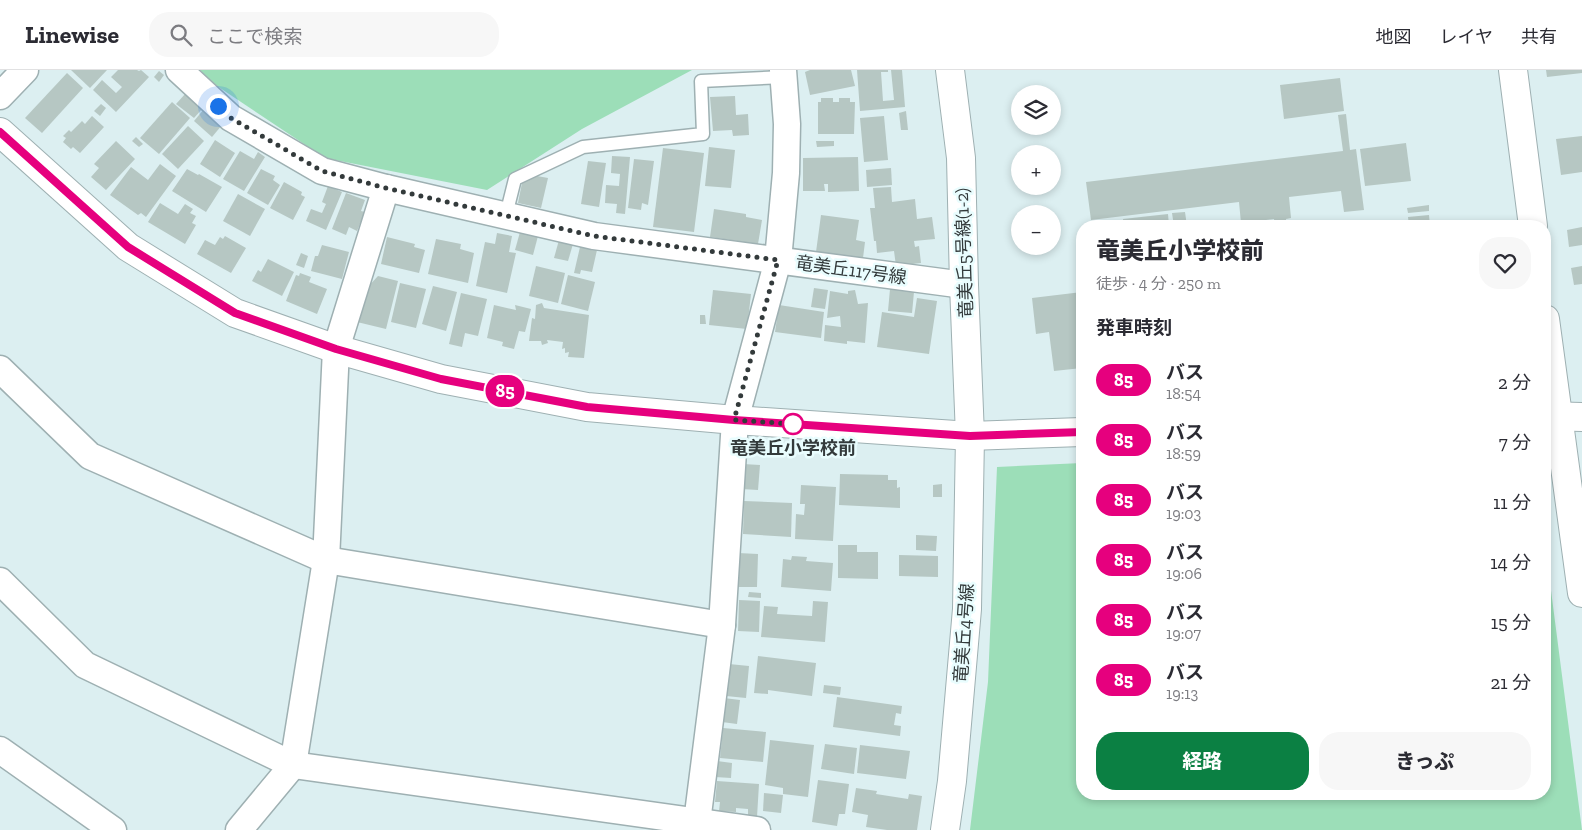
<!DOCTYPE html>
<html lang="ja">
<meta charset="utf-8">
<style>
:root{--surface:#fff;--page:#f7f7f7;--text:#2b2b33;--muted:#7c7c81;--line:#e1e1e2;--accent:#0b8043}
body{margin:0;font-family:"Zilla Slab","Noto Sans JP",serif;background:var(--page);color:var(--text);height:100vh;display:flex;flex-direction:column;font-size:19px;white-space:nowrap}
*{box-sizing:border-box;margin:0}
p{font-size:16px;color:var(--muted)}
.icon{flex:none;width:28px;height:28px;fill:none;stroke:currentColor;stroke-width:2;stroke-linecap:round;stroke-linejoin:round}
.map{position:relative;flex:1;overflow:hidden}
.details{position:absolute;left:1076px;top:150px;width:475px;height:580px;display:flex;flex-direction:column;background:var(--surface);border-radius:20px;box-shadow:0 2px 8px #0003}
.details>*{flex:none}
.badge{padding:0 10px;border-radius:16px;font-size:18px;line-height:32px}
.controls{position:absolute;left:1011px;top:15px;display:grid;gap:10px}
.controls a{display:grid;place-items:center;width:50px;height:50px;border-radius:50%;background:var(--surface);box-shadow:0 2px 8px #0003;font-size:25px}
.you{position:absolute;width:25px;height:25px;margin:-12px;border:4px solid #fff;border-radius:50%;background:#1a73e8;box-shadow:0 0 0 8px #1a73e833}
.map>.badge{position:absolute;translate:-50% -50%;box-shadow:0 0 0 2px #fff}
h2{padding:0 20px;font-size:19px;line-height:45px}
.round{display:grid;place-items:center;flex:none;width:52px;height:52px;border-radius:20px;background:var(--page)}
.head{display:flex;align-items:center;justify-content:space-between;height:85px;padding:0 20px}
h1{font-size:24px;font-weight:800;line-height:38px}
.primary-button{display:flex;gap:10px;margin-top:auto;padding:10px 20px}
.primary-button a{flex:1;height:58px;border-radius:20px;background:var(--accent);color:#fff;font-size:20px;font-weight:800;line-height:58px;text-align:center}
.primary-button a+a{background:var(--page);color:var(--text)}
ul{padding:0;list-style:none}
li{display:flex;align-items:center;gap:15px;height:60px;padding:0 20px}
li div{flex:1}
li b{display:block;font-size:19px}
li em{font-style:normal}
li .badge{min-width:55px;font-weight:700;text-align:center}
header{display:flex;align-items:center;gap:30px;box-sizing:border-box;height:70px;padding:0 25px;background:var(--surface);border-bottom:1px solid var(--line)}
header strong{font-size:24px}
nav{display:flex;gap:28px;margin-inline-start:auto;font-size:18px}
.search{width:350px;height:45px;background:var(--page);display:flex;align-items:center;gap:12px;box-sizing:border-box;padding:0 18px;border-radius:20px;color:var(--muted);font-size:19px}
.map>svg:first-child{display:block}
.green{fill:#9cdeb8}
.building{fill:#b6c7c3}
.lines{fill:none;stroke-linecap:round;stroke-linejoin:round}
.lane-casing{stroke:#9eb0b2;stroke-width:15}
.street-casing{stroke:#9eb0b2;stroke-width:29}
.secondary-casing{stroke:#9eb0b2;stroke-width:30}
.lane{stroke:#fff;stroke-width:12}
.street{stroke:#fff;stroke-width:26}
.secondary{stroke:#fff;stroke-width:28}
.line-casing{stroke:#fff;stroke-width:11}
.line{stroke:#e6007e;stroke-width:8}
.walk{stroke:#333a3b;stroke-width:5;stroke-dasharray:0 9}
.stop-dot{fill:#fff;stroke:#e6007e;stroke-width:2.5}
.labels{text-anchor:middle;dominant-baseline:central;stroke-width:5;stroke-linejoin:round;paint-order:stroke}
.street-label{font-size:18px;fill:#333a3b;stroke:#e9fdfe}
.stop-label{font-size:18px;font-weight:bold;fill:#333a3b;stroke:#e9fdfe}
</style>
<header>
<strong>Linewise</strong>
<div class="search"><svg class="icon" aria-label="search" viewBox="0 0 24 24"><circle cx="10" cy="10" r="6"/><path d="M15 15l6 6"/></svg>ここで検索</div>
<nav><a>地図</a><a>レイヤ</a><a>共有</a></nav>
</header>
<div class="map">
<svg width="1582" height="760" viewBox="0 0 1582 760">
<rect width="100%" height="100%" fill="#dceff1"/>
<g class="green">
<path d="M200 0H692L582 59 487 120 325 88 217 16Z"/>
<path d="M1082 393V724H1545V474L1582 760H970L988 612 997 397Z"/>
</g>
<g class="building">
<path d="M71 0H107L90 18Z"/>
<path d="M118 0H137L139 1 141 0 149 7 116 42 93 20 102 10 116 23 122 17 111 7Z"/>
<path d="M810 0H851L855 16 810 25 805 2Z"/>
<path d="M857 0H888V2H881L883 31 894 30 891 0H902L905 37 860 41Z"/>
<path d="M1546 0H1582V3L1547 7Z"/>
<path d="M159 1 164 5 159 12 154 7Z"/>
<path d="M67 3 83 18 42 63 25 48Z"/>
<path d="M1340 8 1344 41 1284 49 1280 15Z"/>
<path d="M186 23 203 38 194 48 176 34Z"/>
<path d="M735 26 736 45 748 44 749 65 733 66 732 60 713 61 710 27Z"/>
<path d="M821 28H833V32H839V28H850V32H855L854 64H818V32H821Z"/>
<path d="M172 32 190 48 159 84 140 68Z"/>
<path d="M101 34 106 38 100 46 94 41Z"/>
<path d="M204 39 222 55 212 67 194 51Z"/>
<path d="M906 41 908 60H901L899 43Z"/>
<path d="M1346 44 1350 80 1356 79 1364 140 1344 142 1341 121 1289 127 1291 148 1286 149 1287 156H1275L1274 149 1241 153 1239 132 1091 150 1086 112 1343 81 1338 45Z"/>
<path d="M92 46 104 57 80 83 73 77 71 79 63 72 66 68 63 66 69 60 71 62 82 51 85 54Z"/>
<path d="M884 46 888 90 864 92 860 48Z"/>
<path d="M188 56 204 71 178 99 162 84Z"/>
<path d="M1582 66V102L1561 105 1556 69Z"/>
<path d="M136 67 143 74 139 77 132 71Z"/>
<path d="M215 70 235 83 220 107 200 94Z"/>
<path d="M116 71 135 89 106 120 91 107 99 98 94 94Z"/>
<path d="M816 71H834V76L817 77Z"/>
<path d="M1406 73 1411 111 1365 116 1360 79Z"/>
<path d="M709 77 735 80 731 118 705 116Z"/>
<path d="M663 78 704 83 694 162 653 157Z"/>
<path d="M240 81 254 89 258 82 265 87 244 121 223 109Z"/>
<path d="M612 86 630 87 625 144 616 143 617 134 605 133 606 115 619 116 620 104 611 103Z"/>
<path d="M858 87 859 121 828 122V114H824L825 121H803V88Z"/>
<path d="M634 89 654 91 648 135 642 133 641 140 628 138Z"/>
<path d="M588 91 606 93 599 137 581 134Z"/>
<path d="M160 94 176 106 146 147 141 143 138 145 110 125 131 97 148 110Z"/>
<path d="M891 98 892 115 867 117 866 100Z"/>
<path d="M187 99 198 105 199 104 222 117 206 142 172 121Z"/>
<path d="M261 99 275 106 273 110 280 115 268 135 247 123Z"/>
<path d="M537 106 548 108 541 138 518 133 522 113Z"/>
<path d="M284 112 302 122 301 125 305 127 293 150 270 138Z"/>
<path d="M328 116 342 122 326 160 306 151 311 139 322 143 326 134 322 132Z"/>
<path d="M891 117 892 132 915 129 917 149 932 147 935 169 914 171 915 177 919 176 921 193 896 196 894 181 877 183 876 171H874L870 138H875L873 118Z"/>
<path d="M346 123 365 130 361 141 365 142 357 161 349 157 346 165 332 159Z"/>
<path d="M238 124 265 139 250 166 223 151Z"/>
<path d="M160 133 178 144 185 134 193 139 190 143 196 146 192 153 196 155 185 174 148 152Z"/>
<path d="M1429 135V141L1408 143 1407 138Z"/>
<path d="M714 139 746 144V147L762 150 758 174 710 167Z"/>
<path d="M1185 142 1187 156H1174L1172 143Z"/>
<path d="M1168 144 1169 156H1124L1123 149Z"/>
<path d="M821 145 859 150 856 170 865 172 863 188 816 182Z"/>
<path d="M1429 145 1430 156H1409L1408 147Z"/>
<path d="M1582 157V175L1569 177 1567 160Z"/>
<path d="M520 162 538 166 533 185 515 180Z"/>
<path d="M497 163 512 166 509 182 516 183 507 223 476 216 485 172 495 174Z"/>
<path d="M225 166 246 178 231 203 197 184 205 170 215 175 220 167 223 169Z"/>
<path d="M387 167 415 174 414 177 425 180 419 203 381 194Z"/>
<path d="M436 169 461 174 460 179 474 183 468 213 428 204Z"/>
<path d="M559 170 573 174 568 191 554 188Z"/>
<path d="M322 175 349 182 342 209 311 201 315 186H318Z"/>
<path d="M580 177 597 180 592 202 581 200 580 204 574 203Z"/>
<path d="M301 183 308 186 304 198 296 195Z"/>
<path d="M268 189 294 202 282 226 252 211 258 200 261 202Z"/>
<path d="M536 196 565 203 558 233 529 226Z"/>
<path d="M1582 196V214L1574 215 1571 198Z"/>
<path d="M300 203 311 207 309 212 327 219 317 244 286 231 296 205 299 206Z"/>
<path d="M568 205 595 212 588 241 561 234Z"/>
<path d="M378 206 398 211 386 259 357 252 365 220Z"/>
<path d="M400 213 426 219 416 258 391 252Z"/>
<path d="M433 216 457 222 446 261 422 254Z"/>
<path d="M814 218 828 220 825 239 811 237Z"/>
<path d="M890 219 914 222 912 243 888 241Z"/>
<path d="M713 220 751 224 747 259 709 255Z"/>
<path d="M855 220 858 234 868 233 865 273 847 271V274L824 271 825 255 841 257 840 246 827 248 830 221 848 224V221Z"/>
<path d="M1082 222V298L1054 301 1049 262 1036 264 1032 228Z"/>
<path d="M461 223 487 229 478 266 465 263 462 277 449 274Z"/>
<path d="M917 228 937 231 929 284 877 277 882 242 914 247Z"/>
<path d="M542 233 544 238 589 245 584 288 568 287 569 282 565 283V278L562 279 563 272 547 270 548 273 542 275 541 271H529L532 248 535 249 536 235Z"/>
<path d="M494 235 516 240 515 235 531 239 525 262 519 261 514 279 502 276 503 272 487 268Z"/>
<path d="M779 235 824 242 821 268 775 262Z"/>
<path d="M700 245H705L706 254H700Z"/>
<path d="M743 394 760 395 758 420 741 419Z"/>
<path d="M840 404 888 405V410H897V418L900 417V438L839 435Z"/>
<path d="M942 414V427H933V415Z"/>
<path d="M801 415 836 417 833 471 795 469 796 444 804 445 805 434H800Z"/>
<path d="M744 431 792 433 791 467 743 464Z"/>
<path d="M916 465 937 466 936 481 916 480Z"/>
<path d="M838 475H857V482H878V509L838 508Z"/>
<path d="M738 483 758 484 757 517H737Z"/>
<path d="M899 485 938 486V507L899 506Z"/>
<path d="M792 486 807 487 806 491 833 493 831 521 781 517 783 489 791 490Z"/>
<path d="M749 522 761 523V528L748 527Z"/>
<path d="M739 530 760 531 759 562 738 561Z"/>
<path d="M813 531 828 532 825 572 761 567 764 536 778 537 777 544 812 546Z"/>
<path d="M758 586 816 593 812 626 768 620V624L754 623Z"/>
<path d="M729 594 749 596 746 628 726 626Z"/>
<path d="M824 615 841 617 840 625 823 623Z"/>
<path d="M837 627 902 636 901 644 896 643 894 655 901 656 900 666 833 657Z"/>
<path d="M724 628 740 630 737 654 722 652Z"/>
<path d="M723 658 766 662 763 692 720 688Z"/>
<path d="M770 670 814 675 808 727 783 724V718L765 715Z"/>
<path d="M825 674 857 678 854 704 821 699Z"/>
<path d="M860 675 910 681 906 709 857 703Z"/>
<path d="M717 691 732 693 731 708 715 707Z"/>
<path d="M818 710 849 714 845 744H839L837 756 812 752Z"/>
<path d="M717 711 759 714 757 747 748 746V739L736 738V742L719 741 720 732H715Z"/>
<path d="M856 718 877 721 876 724 908 729 909 724 922 726 917 760H887L866 757 868 745 852 742Z"/>
<path d="M764 723 783 725 781 743 763 741Z"/>
</g>
<g class="lines">
<g class="lane-casing">
<path id="lane" d="M506 145 515 109 583 77 703 64 701 11 784 7"/>
</g>
<g class="street-casing">
<g id="street">
<path d="M179 0 231 48 322 101 386 118 594 166 964 215"/>
<path d="M0 26 25 0"/>
<path d="M0 299 90 386 326 490 722 555"/>
<path d="M0 511 85 595 293 695 757 760"/>
<path d="M0 680 113 760"/>
<path d="M239 760 293 695 326 490 336 279 386 118"/>
<path d="M696 760 722 555 735 350 778 190 786 103 787 54 783 0"/>
</g>
</g>
<g class="secondary-casing">
<g id="secondary">
<path d="M1513 0 1533 156"/>
<path d="M0 62 128 177 235 243 336 279 441 309 587 337 735 350 970 366 1082 362"/>
<path d="M1545 249 1582 523"/>
<path d="M1545 346 1582 347"/>
<path d="M945 760 952 711 967 539 970 366 964 215 961 88 950 0"/>
</g>
</g>
<use href="#lane" class="lane"/>
<use href="#street" class="street"/>
<use href="#secondary" class="secondary"/>
</g>
<g class="lines">
<g class="line-casing">
<path id="line" d="M0 62 128 177 235 243 336 279 441 309 587 337 734 350 970 366 1082 362"/>
</g>
<use href="#line" class="line"/>
<path class="walk" d="M218 36 231 48 322 101 386 118 594 166 778 190 734 350 793 354"/>
</g>
<circle class="stop-dot" cx="793" cy="354" r="10"/>
<g class="labels">
<g class="street-label">
<text transform="translate(964 183) rotate(-92)">竜美丘5号線(1-2)</text>
<text transform="translate(851 200) rotate(8)">竜美丘117号線</text>
<text transform="translate(964 563) rotate(-86)">竜美丘4号線</text>
</g>
<g class="stop-label">
<text x="793" y="378">竜美丘小学校前</text>
</g>
</g>
</svg>
<div class="controls">
<a><svg class="icon" aria-label="layers" viewBox="0 0 24 24"><path d="M12 4l9 5-9 5-9-5zM3 14l9 5 9-5"/></svg></a>
<a>+</a>
<a>−</a>
</div>
<div class="you" style="left:218px;top:36px"></div>
<b class="badge" style="left:505px;top:321px;background:#e6007e;color:#fff">85</b>
<section class="details">
<div class="head"><div><h1>竜美丘小学校前</h1><p>徒歩 · 4 分 · 250 m</p></div><a class="round"><svg class="icon" aria-label="heart" viewBox="0 0 24 24"><path d="M12 20l-8-8c-3-5 5-10 8-4 3-6 11-1 8 4z"/></svg></a></div>
<h2>発車時刻</h2>
<ul>
<li><span class="badge" style="background:#e6007e;color:#fff">85</span><div><b>バス</b><p>18:54</p></div><em>2 分</em></li>
<li><span class="badge" style="background:#e6007e;color:#fff">85</span><div><b>バス</b><p>18:59</p></div><em>7 分</em></li>
<li><span class="badge" style="background:#e6007e;color:#fff">85</span><div><b>バス</b><p>19:03</p></div><em>11 分</em></li>
<li><span class="badge" style="background:#e6007e;color:#fff">85</span><div><b>バス</b><p>19:06</p></div><em>14 分</em></li>
<li><span class="badge" style="background:#e6007e;color:#fff">85</span><div><b>バス</b><p>19:07</p></div><em>15 分</em></li>
<li><span class="badge" style="background:#e6007e;color:#fff">85</span><div><b>バス</b><p>19:13</p></div><em>21 分</em></li>
</ul>
<div class="primary-button"><a>経路</a><a>きっぷ</a></div>
</section>
</div>
